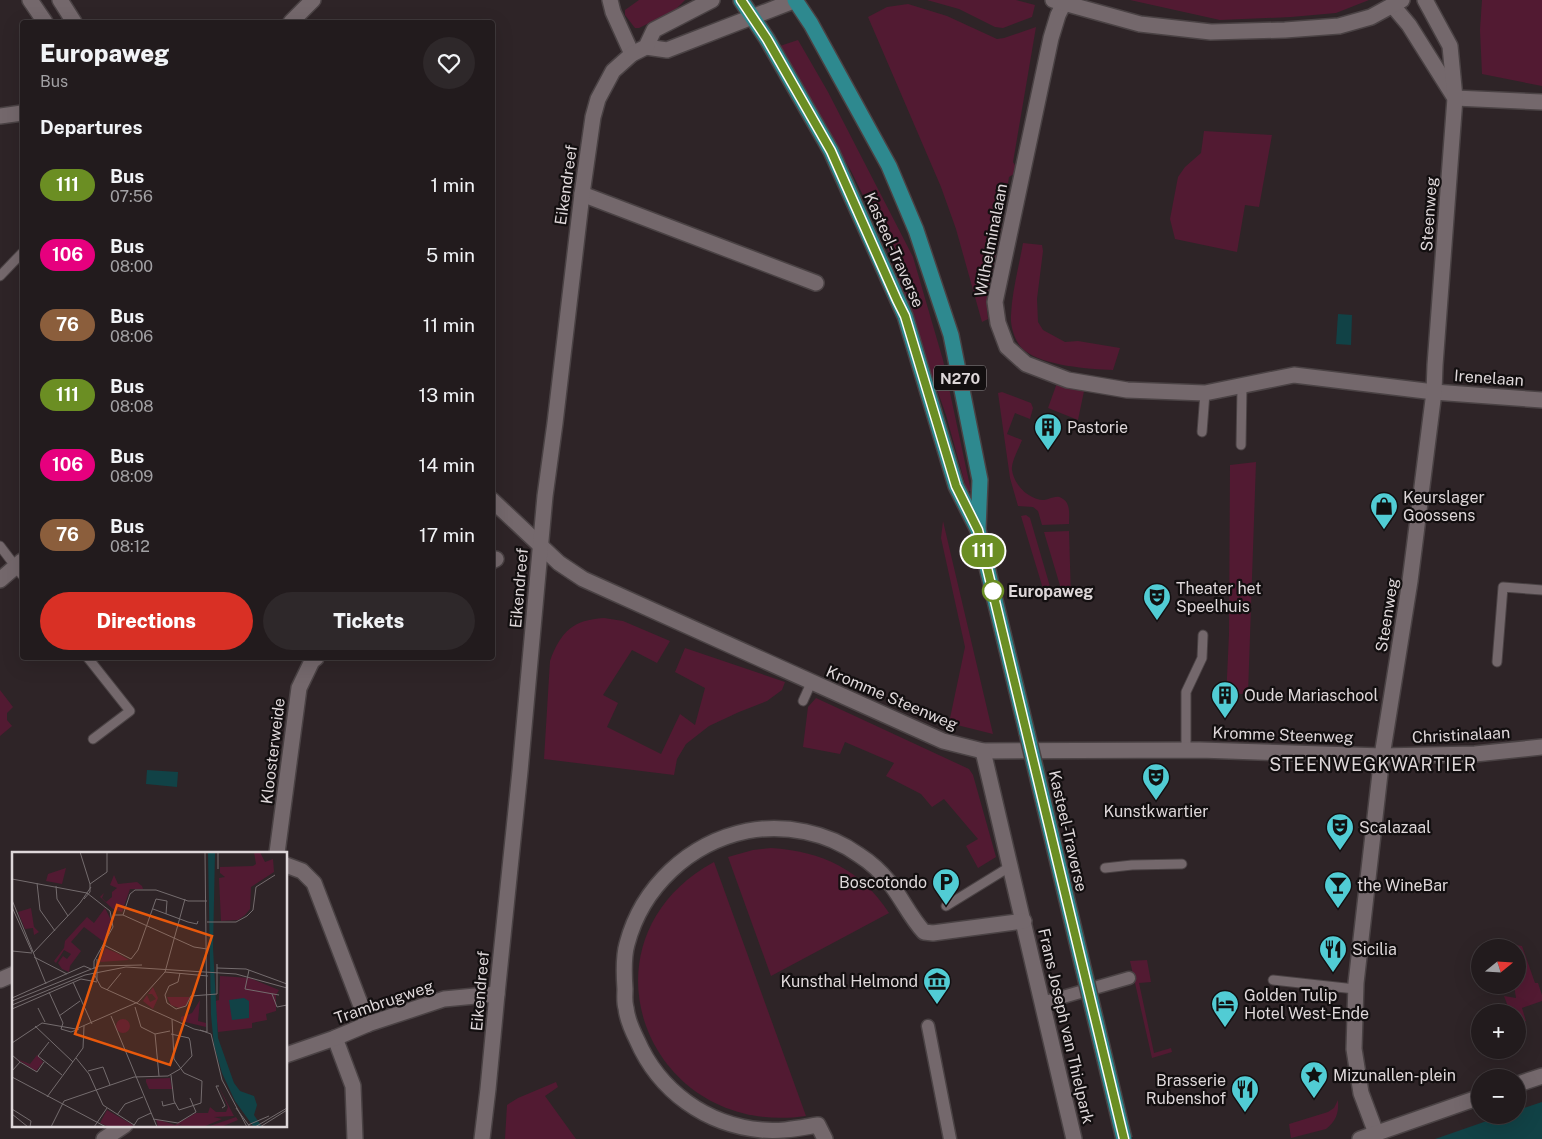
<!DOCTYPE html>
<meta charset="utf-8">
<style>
:root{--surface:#221b1d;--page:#2e282a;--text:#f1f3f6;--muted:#a2a1a4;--line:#3f393b;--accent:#d93025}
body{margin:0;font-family:"Public Sans",sans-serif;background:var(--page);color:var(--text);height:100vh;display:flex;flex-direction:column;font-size:19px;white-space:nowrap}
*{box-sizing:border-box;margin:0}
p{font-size:16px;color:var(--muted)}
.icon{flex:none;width:28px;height:28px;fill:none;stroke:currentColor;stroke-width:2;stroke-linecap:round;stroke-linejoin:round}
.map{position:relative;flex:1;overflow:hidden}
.panel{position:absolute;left:20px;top:20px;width:475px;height:640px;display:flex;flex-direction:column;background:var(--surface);border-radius:5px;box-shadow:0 5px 20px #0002,0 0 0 1px var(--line)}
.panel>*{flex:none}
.badge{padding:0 10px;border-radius:16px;font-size:18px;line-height:32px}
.needle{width:32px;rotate:72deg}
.controls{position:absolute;left:1471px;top:939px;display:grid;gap:10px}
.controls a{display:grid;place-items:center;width:55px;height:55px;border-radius:50%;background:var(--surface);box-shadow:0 5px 20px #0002,0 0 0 1px var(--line);font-size:25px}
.map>.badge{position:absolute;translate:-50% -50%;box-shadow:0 0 0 2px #fff}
h2{padding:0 20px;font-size:19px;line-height:45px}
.round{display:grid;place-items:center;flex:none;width:52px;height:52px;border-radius:26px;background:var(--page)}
.head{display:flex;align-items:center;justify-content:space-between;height:85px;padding:0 20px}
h1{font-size:24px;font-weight:800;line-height:38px}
.button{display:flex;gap:10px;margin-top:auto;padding:10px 20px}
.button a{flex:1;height:58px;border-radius:30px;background:var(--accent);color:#fff;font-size:20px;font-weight:800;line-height:58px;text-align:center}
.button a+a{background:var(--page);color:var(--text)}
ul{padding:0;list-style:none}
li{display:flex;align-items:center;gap:15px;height:70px;padding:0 20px}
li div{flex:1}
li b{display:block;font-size:19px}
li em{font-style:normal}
li .badge{min-width:55px;font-weight:700;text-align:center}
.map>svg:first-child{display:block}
.green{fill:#521a32}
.water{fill:#114246}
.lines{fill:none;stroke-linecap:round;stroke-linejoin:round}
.service-casing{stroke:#4a4244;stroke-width:11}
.pedestrian-casing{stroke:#4a4244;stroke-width:15}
.minor-casing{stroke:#4a4244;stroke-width:18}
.tertiary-casing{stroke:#4a4244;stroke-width:18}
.primary-casing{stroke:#4a4244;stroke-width:18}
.service{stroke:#74686c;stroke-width:9}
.pedestrian{stroke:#74686c;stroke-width:12}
.minor{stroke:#74686c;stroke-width:15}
.tertiary{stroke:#74686c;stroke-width:15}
.primary{stroke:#2e898f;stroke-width:15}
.primary-bridge-casing{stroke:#4a4244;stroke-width:18;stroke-linecap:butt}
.primary-bridge{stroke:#2e898f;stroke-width:15}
.line-casing{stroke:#fff;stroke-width:11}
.line{stroke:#6b8e23;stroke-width:8}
.stop-dot{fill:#fff;stroke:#6b8e23;stroke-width:2.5}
.labels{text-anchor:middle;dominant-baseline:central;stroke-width:4.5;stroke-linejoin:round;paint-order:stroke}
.shield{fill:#130f10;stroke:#a19b9d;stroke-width:1}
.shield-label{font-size:15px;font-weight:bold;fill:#ded7d9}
.street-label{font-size:16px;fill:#ded7d9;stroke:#130f10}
.poi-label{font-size:16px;fill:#ded7d9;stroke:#130f10;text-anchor:start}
.stop-label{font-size:16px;font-weight:bold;fill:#ded7d9;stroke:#130f10;text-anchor:start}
.neighbourhood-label{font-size:18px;letter-spacing:1px;fill:#ded7d9;stroke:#130f10}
.inset-road{fill:none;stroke:#746c6e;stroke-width:1}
.view{fill:#e8590c;fill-opacity:0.15;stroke:#e8590c;stroke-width:2.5}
.inset-edge{fill:none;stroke:#ded7d9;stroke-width:2.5}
</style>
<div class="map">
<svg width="1542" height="1139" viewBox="0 0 1542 1139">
<rect width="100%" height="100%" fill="#2e2427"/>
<g class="green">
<path d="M639 0H685L675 10 639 28H635L625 15V10Z"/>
<path d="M927 0H1016L1035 5 1032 17 1003 28 995 27 959 9Z"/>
<path d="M1130 0H1369L1336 13 1291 17 1220 20Z"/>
<path d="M1482 0H1542V86L1482 74 1480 30Z"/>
<path d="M908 4 947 16 997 39 1004 38 1036 27 1013 162 1018 170 1017 172 1009 177 987 311 988 319 982 322 956 229 941 187 868 17 887 7Z"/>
<path d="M798 40 828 92 913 257 943 360 971 491H967L946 415 883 236 851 171 780 46Z"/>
<path d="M1204 131 1272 135 1259 207 1245 205 1237 252 1175 239 1170 219 1178 177 1185 167 1201 153Z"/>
<path d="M1023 243 1042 245 1043 251 1037 299 1038 322 1043 330 1065 342 1078 341 1120 348 1113 370C1089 369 1043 366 1024 350 1015 343 1010 326 1011 315 1012 291 1019 266 1023 243Z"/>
<path d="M1057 383 1084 391 1078 420 1048 408Z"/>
<path d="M1002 392 1031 403 1033 408 1030 419 1015 413 1007 434 1022 440C1019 448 1011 462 1012 470 1014 485 1029 500 1044 500 1051 499 1057 494 1063 499 1071 504 1069 516 1069 524L1042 525 1038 511 1033 507 1018 506 1010 478 998 393Z"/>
<path d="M1256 462 1248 694H1236L1235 699H1226L1229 634 1230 465Z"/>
<path d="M1026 515 1030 518 1051 590 1044 592 1021 516Z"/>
<path d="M943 521 993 734 949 723 965 647 941 538Z"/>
<path d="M1069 531 1071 599H1064L1044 532Z"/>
<path d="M604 618 623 621 670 641 657 663 632 650 603 695 618 703 607 727 661 754 680 714 695 725 705 688 675 672 685 648 785 682 782 690 767 701 739 712 709 726 686 744 677 759 674 775 544 759 550 661C561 631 573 620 604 618Z"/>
<path d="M0 690 13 707 7 713V720L12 726 0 736Z"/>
<path d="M816 698 969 769 973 775 996 857 978 868 966 846 978 839 944 799 932 807 921 794 886 776 894 763 845 742 840 754 803 747 808 707Z"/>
<path d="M771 848C822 851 861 870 889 913L771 976 728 857 753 850Z"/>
<path d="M714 862 806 1116C646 1139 571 940 714 862Z"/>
<path d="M1516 945 1522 946 1535 983H1538L1542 995V1001L1522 1008 1526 1021 1518 1024V1012H1510L1504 996 1516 998 1514 985H1518Z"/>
<path d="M1147 960 1151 982 1139 983 1154 1053 1171 1048 1172 1052 1152 1058 1130 961Z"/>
<path d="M556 1082 558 1087 545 1096 576 1139H505L507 1105 518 1098Z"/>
<path d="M1338 1100C1339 1113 1336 1121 1326 1129L1291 1138 1289 1124 1328 1112 1334 1108Z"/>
</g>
<g class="water">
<path d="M1338 314 1352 315 1351 345 1336 344Z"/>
<path d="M147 770 178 772 177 787 146 784Z"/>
<path d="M1542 1102V1139H1435L1504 1115H1518V1110Z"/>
</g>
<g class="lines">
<g class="service-casing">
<g id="service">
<path d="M0 276 22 253"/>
<path d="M1202 432 1205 393"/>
<path d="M1241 445 1242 387"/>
<path d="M0 546 22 575"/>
<path d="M88 658 130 711 93 739"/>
<path d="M1497 662 1503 587 1542 590"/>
<path d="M803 701 811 683"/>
<path d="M1186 750V692L1202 658 1203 635"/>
<path d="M1105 868 1132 865 1182 864"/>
<path d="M946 906 1011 866"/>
<path d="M1273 980 1355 989"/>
</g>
</g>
<g class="pedestrian-casing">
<g id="pedestrian">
<path d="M1042 1003 1129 978"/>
<path d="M928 1026 950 1139"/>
</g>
</g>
<g class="minor-casing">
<g id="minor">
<path d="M30 0 45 22"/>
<path d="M60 0 74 22"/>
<path d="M610 0 613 12 632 54"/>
<path d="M1064 3 1058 15 1051 38 995 302 998 323 1007 347 1026 364 1068 380 1127 390 1205 393 1294 375 1434 392 1542 400"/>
<path d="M1393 6 1409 25 1453 95"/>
<path d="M291 22 313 0"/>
<path d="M1455 98 1542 102"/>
<path d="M0 116 22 113"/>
<path d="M582 194 816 283"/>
<path d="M492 500 559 563 583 579 943 741 983 751 1200 750 1382 756 1475 754 1542 747"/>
<path d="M492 561 496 559"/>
<path d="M0 580 22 561"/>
<path d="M983 751 1074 1139"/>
<path d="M277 853 299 688 312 661 316 658"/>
<path d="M286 865 302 871 314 883 368 1024"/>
<path d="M0 980 14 974"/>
<path d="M335 1038 353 1086 355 1139"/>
<path d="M286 1055 335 1038 368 1024 444 999 497 994"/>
<path d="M1376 1133 1361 1093 1354 1049 1356 983 1382 756 1410 581 1434 392 1435 365 1455 98 1450 46 1425 0"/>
<path d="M104 1139 125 1125"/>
<path d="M825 1139 818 1125C799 1128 781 1132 762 1130 706 1125 659 1091 637 1040 632 1030 627 1019 626 1008 624 1002 625 995 625 989 624 975 623 958 627 944 642 887 689 843 747 831 785 824 827 832 859 855 870 862 881 872 889 882 902 898 910 917 924 932L933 933 1024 921"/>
</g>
</g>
<g class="tertiary-casing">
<g id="tertiary">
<path d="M1053 0 1140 24 1211 32 1285 30 1339 26 1371 17 1402 0"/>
<path d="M646 47 667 50 796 0"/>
<path d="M1518 1084 1542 1076"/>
<path d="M482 1139 488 1089 497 994 520 771 545 496 555 423 582 194 593 117 598 99 613 71 632 54 646 47 654 30 712 0"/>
<path d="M1360 1139 1480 1097"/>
</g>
</g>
<g class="primary-casing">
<g id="primary">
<path d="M741 0 767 39 831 151 905 316 956 486 978 530 1027 733"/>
<path d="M795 0 811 24 889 166 916 230 951 335 980 480 978 529"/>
</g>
</g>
<use href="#service" class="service"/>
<use href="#pedestrian" class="pedestrian"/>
<use href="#minor" class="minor"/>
<use href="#tertiary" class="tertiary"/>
<use href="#primary" class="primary"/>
<g class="primary-bridge-casing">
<path id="primary-bridge" d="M1027 733 1124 1139"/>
</g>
<use href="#primary-bridge" class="primary-bridge"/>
</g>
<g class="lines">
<g class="line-casing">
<path id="line" d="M741 0 767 39 831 151 897 300 905 316 956 486 978 530 1124 1139"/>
</g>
<use href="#line" class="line"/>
</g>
<defs>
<g id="building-pin" transform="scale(1.4375)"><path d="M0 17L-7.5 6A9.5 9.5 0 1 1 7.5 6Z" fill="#51ccd4" stroke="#130f10"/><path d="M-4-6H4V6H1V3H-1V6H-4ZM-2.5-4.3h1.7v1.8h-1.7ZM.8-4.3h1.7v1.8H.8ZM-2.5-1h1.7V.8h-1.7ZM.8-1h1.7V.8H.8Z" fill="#111"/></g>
<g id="shop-pin" transform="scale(1.4375)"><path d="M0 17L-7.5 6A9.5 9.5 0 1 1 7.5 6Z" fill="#51ccd4" stroke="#130f10"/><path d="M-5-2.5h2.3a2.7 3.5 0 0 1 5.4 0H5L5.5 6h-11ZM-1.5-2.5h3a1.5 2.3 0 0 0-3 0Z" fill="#111"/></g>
<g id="theatre-pin" transform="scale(1.4375)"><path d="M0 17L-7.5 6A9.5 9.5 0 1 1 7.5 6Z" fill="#51ccd4" stroke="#130f10"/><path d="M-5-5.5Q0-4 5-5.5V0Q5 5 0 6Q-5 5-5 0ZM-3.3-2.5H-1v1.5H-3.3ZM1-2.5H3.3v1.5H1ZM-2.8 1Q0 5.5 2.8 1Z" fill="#111"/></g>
<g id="parking-pin" transform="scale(1.4375)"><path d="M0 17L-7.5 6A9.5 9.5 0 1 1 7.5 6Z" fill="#51ccd4" stroke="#130f10"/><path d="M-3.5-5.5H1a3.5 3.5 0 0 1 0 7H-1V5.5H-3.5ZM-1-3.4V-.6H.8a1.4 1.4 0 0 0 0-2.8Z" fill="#111"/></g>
<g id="bar-pin" transform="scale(1.4375)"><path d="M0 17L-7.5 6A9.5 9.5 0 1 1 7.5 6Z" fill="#51ccd4" stroke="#130f10"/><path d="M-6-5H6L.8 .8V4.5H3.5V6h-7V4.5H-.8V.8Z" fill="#111"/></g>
<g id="restaurant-pin" transform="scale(1.4375)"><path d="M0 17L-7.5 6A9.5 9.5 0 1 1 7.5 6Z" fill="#51ccd4" stroke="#130f10"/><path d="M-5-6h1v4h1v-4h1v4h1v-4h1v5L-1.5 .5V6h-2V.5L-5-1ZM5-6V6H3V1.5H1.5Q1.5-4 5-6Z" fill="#111"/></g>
<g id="museum-pin" transform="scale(1.4375)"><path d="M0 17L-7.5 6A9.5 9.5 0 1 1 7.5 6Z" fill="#51ccd4" stroke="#130f10"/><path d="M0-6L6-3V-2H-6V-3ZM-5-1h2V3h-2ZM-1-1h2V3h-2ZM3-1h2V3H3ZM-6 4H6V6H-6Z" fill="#111"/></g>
<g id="hotel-pin" transform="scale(1.4375)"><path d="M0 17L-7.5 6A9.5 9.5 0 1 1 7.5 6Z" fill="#51ccd4" stroke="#130f10"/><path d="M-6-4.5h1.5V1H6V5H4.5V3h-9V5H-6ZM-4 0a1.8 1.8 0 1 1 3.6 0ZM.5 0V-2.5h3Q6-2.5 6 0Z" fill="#111"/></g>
<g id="sight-pin" transform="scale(1.4375)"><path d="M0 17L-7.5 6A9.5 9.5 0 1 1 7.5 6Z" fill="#51ccd4" stroke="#130f10"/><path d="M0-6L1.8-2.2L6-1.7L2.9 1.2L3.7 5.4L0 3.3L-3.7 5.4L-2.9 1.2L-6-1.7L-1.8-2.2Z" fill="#111"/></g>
</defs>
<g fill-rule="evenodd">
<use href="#building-pin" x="1048" y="427"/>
<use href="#shop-pin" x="1384" y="506"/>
<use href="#theatre-pin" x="1157" y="597"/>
<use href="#building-pin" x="1225" y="695"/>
<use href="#theatre-pin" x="1156" y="777"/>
<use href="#theatre-pin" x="1340" y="827"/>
<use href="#parking-pin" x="946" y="882"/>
<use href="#bar-pin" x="1338" y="885"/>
<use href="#restaurant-pin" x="1333" y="949"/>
<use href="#museum-pin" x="937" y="981"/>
<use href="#hotel-pin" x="1225" y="1004"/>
<use href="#sight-pin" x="1314" y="1075"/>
<use href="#restaurant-pin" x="1245" y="1089"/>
</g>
<circle class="stop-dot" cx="993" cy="591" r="10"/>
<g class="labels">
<rect class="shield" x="934" y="365.5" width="52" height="25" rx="4"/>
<g class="shield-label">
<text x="960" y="378">N270</text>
</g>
<g class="street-label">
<text transform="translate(566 185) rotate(-82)">Eikendreef</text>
<text transform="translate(1429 214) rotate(-86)">Steenweg</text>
<text transform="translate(991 240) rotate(-79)">Wilhelminalaan</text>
<text transform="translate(894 250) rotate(66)">Kasteel-Traverse</text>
<text transform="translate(1489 378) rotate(4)">Irenelaan</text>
<text transform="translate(519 588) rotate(-85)">Eikendreef</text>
<text transform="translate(1387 615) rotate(-81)">Steenweg</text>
<text transform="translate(892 698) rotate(23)">Kromme Steenweg</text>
<text transform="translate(1283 735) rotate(2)">Kromme Steenweg</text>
<text transform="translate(1461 735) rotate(-3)">Christinalaan</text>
<text transform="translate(273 751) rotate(-83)">Kloosterweide</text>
<text transform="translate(1068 831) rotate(77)">Kasteel-Traverse</text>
<text transform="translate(480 991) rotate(-85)">Eikendreef</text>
<text transform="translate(384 1002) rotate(-19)">Trambrugweg</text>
<text transform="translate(1066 1026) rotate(77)">Frans Joseph van Thielpark</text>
</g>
<g class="poi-label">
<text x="1067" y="427">Pastorie</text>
<text x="1403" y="497">Keurslager<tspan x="1403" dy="18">Goossens</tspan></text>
<text x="1176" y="588">Theater het<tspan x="1176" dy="18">Speelhuis</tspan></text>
<text x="1244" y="695">Oude Mariaschool</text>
<text x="1156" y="811" text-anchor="middle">Kunstkwartier</text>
<text x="1359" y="827">Scalazaal</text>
<text x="927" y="882" text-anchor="end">Boscotondo</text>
<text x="1357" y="885">the WineBar</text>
<text x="1352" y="949">Sicilia</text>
<text x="918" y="981" text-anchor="end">Kunsthal Helmond</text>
<text x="1244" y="995">Golden Tulip<tspan x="1244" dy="18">Hotel West-Ende</tspan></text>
<text x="1333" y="1075">Mizunallen-plein</text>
<text x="1226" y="1080" text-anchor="end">Brasserie<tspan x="1226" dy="18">Rubenshof</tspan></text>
</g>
<g class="stop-label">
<text x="1008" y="591">Europaweg</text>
</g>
<g class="neighbourhood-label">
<text x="1373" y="764">STEENWEGKWARTIER</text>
</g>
</g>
<g transform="translate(12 852)">
<rect width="275" height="275" fill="#2e2427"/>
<path d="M242 0H248L253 10 261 7 262 20 239 35 238 57 233 63 226 68 209 69 207 26 213 25 208 21V15L241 14 244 12ZM54 16 50 32 34 29 36 22ZM102 23 106 32 125 30 130 34 131 37H118L110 60 101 57 88 45 92 41 90 46 94 50 100 45V40L105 36 98 33ZM19 56 22 75 27 80 22 83 21 76 13 77 6 60ZM93 56 100 70 92 90 72 75 59 90 69 99 58 114 57 120 50 117 46 111 51 104 55 107 59 102 52 98 44 111 42 109 52 96 53 89 75 65 82 71ZM93 96 105 101 117 108 88 110ZM208 124 238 126 267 138 264 143V159L254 162 255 168 240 171V176L206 180 203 149 207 148ZM141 135 146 146 141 157 131 149 135 143 138 150 144 147 140 142H136ZM155 145H178L174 153 167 156 159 153ZM188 148 186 169 194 171V175L169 169V165L180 161ZM104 174a7 7 0 1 1 14 0a7 7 0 1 1-14 0ZM25 203 31 210 24 219 5 207 18 212ZM158 226 160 237H137L134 230V227ZM207 235 222 264 202 265 210 267 191 275H166L171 271 164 275H146L144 267 163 273 184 261H196L198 255 204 260H214L216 255ZM95 258 121 273 120 275H97L88 271ZM224 265 226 268 209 275H195Z" fill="#521a32"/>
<path d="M196 0H203L201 96 206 186 222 231 228 239 242 244 245 253 242 263 250 275 241 274 223 249 210 221 202 193 199 163ZM232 146 237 149V166L220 168 217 148Z" fill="#114246"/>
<path class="inset-road" d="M68 0 78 32V40L72 47M193 0 195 180M206 17V0M0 27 75 41 98 59 101 75 82 109V117M25 31 28 58 43 79M78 32 95 20V0M44 34 45 47 56 64M0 48 34 132M0 55 20 100M141 57 176 70 185 72 186 69M101 63H111L182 95 195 97M111 63 118 42 123 38H144L176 49H195M195 70H224L235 64 241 58 244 35 263 23M92 93 119 107 126 98 144 47 155 49 154 62M0 99 20 101M21 101 68 51 79 35M22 105 55 122M205 116 234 117 275 132M237 118 233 137 267 143M153 120 196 124M168 121 166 130 157 134 153 143 155 151 164 157 174 154 179 144 205 142V112M82 122 89 135 182 177 195 180M85 129V107M61 130 80 172M95 138 109 121M37 140 51 171 49 177 59 180 67 177M260 142 265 155 275 153M0 146 72 114 79 117M0 149 87 114 130 113M0 153 73 123 114 115 224 122 275 136M123 155 129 175 143 182 158 179M26 156 33 170M0 157 69 127 85 130M47 164 68 149M99 164 145 275M23 174 61 210M188 178 199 182 210 228 235 275M143 182 147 224M37 190 26 204 50 223M0 191 30 171 64 177 126 150 153 120 173 47M0 203 8 210 0 219M64 206 77 222 91 253 122 273M8 210 25 220 32 210M76 219 91 215 98 233M159 223 162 249 167 258 189 251 190 229 172 221 162 207 160 167M0 225 94 275M207 234H204L213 254 210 256M35 245 71 196 72 174M150 249 151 254 163 251M224 256 238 275M0 257 19 269 18 275M0 262 16 275M105 263 113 252 131 245M141 267 166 271 184 260 178 246M236 273 257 264M39 275 52 249 122 225 156 224 168 217 180 204 178 189 177 186 159 182M82 275 95 256M121 275 126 267 139 261M243 275 275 256M248 275 275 258"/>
<path class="view" d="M105 53 200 84 158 213 63 182Z"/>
<rect width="275" height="275" class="inset-edge"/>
</g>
</svg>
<div class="controls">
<a><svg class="needle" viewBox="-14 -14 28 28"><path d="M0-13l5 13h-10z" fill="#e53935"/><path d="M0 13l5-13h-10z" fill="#a2a1a4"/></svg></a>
<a>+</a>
<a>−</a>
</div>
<b class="badge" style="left:983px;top:551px;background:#6b8e23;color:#fff">111</b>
<section class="panel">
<div class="head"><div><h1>Europaweg</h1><p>Bus</p></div><a class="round"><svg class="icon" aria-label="heart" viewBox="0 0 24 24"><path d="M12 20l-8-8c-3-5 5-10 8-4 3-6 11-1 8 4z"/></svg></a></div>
<h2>Departures</h2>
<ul>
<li><span class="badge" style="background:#6b8e23;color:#fff">111</span><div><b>Bus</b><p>07:56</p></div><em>1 min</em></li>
<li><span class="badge" style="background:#e6007e;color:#fff">106</span><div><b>Bus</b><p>08:00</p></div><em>5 min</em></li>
<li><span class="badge" style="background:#8b5e3c;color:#fff">76</span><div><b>Bus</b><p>08:06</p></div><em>11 min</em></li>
<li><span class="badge" style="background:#6b8e23;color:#fff">111</span><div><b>Bus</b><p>08:08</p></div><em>13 min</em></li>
<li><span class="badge" style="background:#e6007e;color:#fff">106</span><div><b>Bus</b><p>08:09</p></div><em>14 min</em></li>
<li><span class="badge" style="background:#8b5e3c;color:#fff">76</span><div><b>Bus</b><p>08:12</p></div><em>17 min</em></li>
</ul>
<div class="button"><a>Directions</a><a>Tickets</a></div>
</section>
</div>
